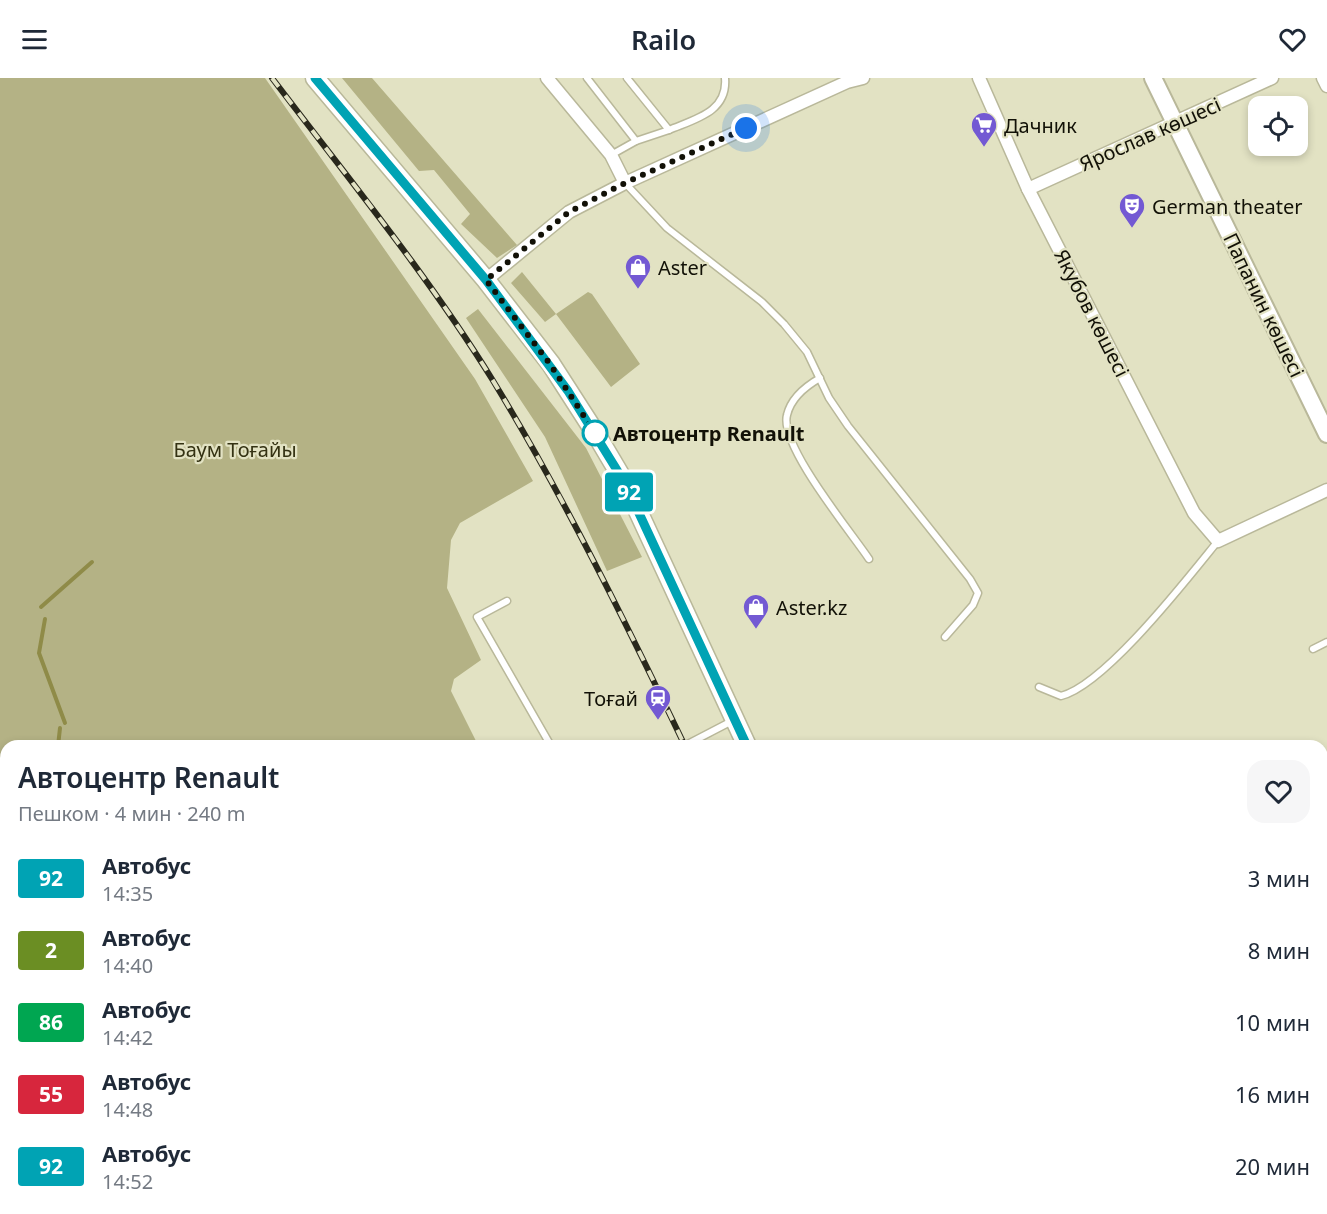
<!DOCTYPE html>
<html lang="ru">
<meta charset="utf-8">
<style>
:root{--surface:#fff;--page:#f6f6f7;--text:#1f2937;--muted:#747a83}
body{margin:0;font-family:"Noto Sans",sans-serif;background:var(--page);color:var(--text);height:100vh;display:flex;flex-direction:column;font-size:22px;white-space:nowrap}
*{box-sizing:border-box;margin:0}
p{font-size:20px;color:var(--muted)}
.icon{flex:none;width:33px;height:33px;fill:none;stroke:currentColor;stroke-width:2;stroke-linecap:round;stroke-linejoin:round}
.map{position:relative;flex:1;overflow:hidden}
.details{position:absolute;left:0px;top:662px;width:1328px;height:476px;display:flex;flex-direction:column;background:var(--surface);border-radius:18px 18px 0 0;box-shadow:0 3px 9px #0003}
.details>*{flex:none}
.badge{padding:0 12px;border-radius:4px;font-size:21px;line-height:39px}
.fabs{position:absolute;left:1248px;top:18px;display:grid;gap:12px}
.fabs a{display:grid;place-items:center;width:60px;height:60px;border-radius:12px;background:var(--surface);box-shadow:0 3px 9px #0003;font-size:30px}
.you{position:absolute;width:30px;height:30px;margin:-15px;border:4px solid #fff;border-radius:50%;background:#1a73e8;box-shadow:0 0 0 9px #1a73e833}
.map>.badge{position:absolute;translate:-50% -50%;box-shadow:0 0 0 3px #fff}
.round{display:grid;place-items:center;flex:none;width:63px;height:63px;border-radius:18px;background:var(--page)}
.headline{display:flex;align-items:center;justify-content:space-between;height:102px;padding:0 18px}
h1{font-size:28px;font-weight:600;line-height:45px}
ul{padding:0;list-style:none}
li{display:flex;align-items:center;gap:18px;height:72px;padding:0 18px}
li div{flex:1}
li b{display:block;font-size:22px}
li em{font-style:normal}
li .badge{min-width:66px;font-weight:700;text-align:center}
header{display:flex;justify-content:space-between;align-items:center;height:78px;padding:0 18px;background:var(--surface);font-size:27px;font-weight:600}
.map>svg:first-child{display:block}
.green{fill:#b4b285}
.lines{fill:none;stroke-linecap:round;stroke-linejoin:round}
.stream{stroke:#8f8b48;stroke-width:4}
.service-casing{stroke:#b9b89a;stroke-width:9}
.minor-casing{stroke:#b9b89a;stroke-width:15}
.tertiary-casing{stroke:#b9b89a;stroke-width:16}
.secondary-casing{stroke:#b9b89a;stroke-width:20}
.primary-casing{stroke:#b9b89a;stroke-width:21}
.service{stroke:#fff;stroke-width:6}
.minor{stroke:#fff;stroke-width:12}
.tertiary{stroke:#fff;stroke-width:14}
.secondary{stroke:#fff;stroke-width:16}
.primary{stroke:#fff;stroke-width:18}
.rail-casing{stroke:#29281c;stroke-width:6}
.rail{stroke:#e2e2c3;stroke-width:4;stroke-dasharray:11;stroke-linecap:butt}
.line-casing{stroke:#fff;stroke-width:14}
.line{stroke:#00a3b4;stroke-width:9}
.walk{stroke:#121107;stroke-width:6;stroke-dasharray:0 10.8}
.stop-dot{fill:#fff;stroke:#00a3b4;stroke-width:3}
.labels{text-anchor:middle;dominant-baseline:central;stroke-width:4.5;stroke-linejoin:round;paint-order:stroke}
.poi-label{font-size:20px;fill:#121107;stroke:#e2e2c3;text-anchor:start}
.street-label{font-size:20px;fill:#121107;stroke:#e2e2c3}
.stop-label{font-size:20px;font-weight:bold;fill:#121107;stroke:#e2e2c3;text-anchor:start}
.park-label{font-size:20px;fill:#343213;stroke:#e2e2c3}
</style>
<header><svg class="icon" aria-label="menu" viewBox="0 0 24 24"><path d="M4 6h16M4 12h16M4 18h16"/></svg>Railo<svg class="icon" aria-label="heart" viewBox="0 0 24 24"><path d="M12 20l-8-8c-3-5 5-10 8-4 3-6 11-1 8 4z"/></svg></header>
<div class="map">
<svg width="1327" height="1136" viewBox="0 0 1327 1136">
<rect width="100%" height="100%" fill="#e2e2c3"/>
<g class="green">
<path d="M0 0H265L475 301 533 403 460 445 451 462 447 510 481 582 454 601 451 613 478 667 6 668V1131H898L901 1136H0Z"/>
<path d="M342 0H372L517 167 497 180 461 146 470 136 434 92 419 93Z"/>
<path d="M522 194 556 236 588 214 592 216 640 286 611 309 556 236 545 244 511 205Z"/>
<path d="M478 231 586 370 642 479 607 493 545 359 466 240Z"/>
<path d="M915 1131H947L950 1136H918Z"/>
</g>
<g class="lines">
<g class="stream">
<path d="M41 529 92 484"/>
<path d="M45 541 39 575 65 645"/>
<path d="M58 668 60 650"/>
<path d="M0 789 4 791"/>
<path d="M118 1131 120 1136"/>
</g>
<g class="service-casing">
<g id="service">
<path d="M587 0 636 63"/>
<path d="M669 52C695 41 728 34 725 0"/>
<path d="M611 77 636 63 669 52 627 0"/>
<path d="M625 105 667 150 762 224 784 246 807 274 829 320 848 348 970 501 978 515 973 527 945 559"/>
<path d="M820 300C806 308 791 320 787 337 779 367 851 454 869 481"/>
<path d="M507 523 477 539 551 668"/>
<path d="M1313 571 1327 564"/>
<path d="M1039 609 1061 618C1105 607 1187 501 1218 463"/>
<path d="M684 668 734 642"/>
<path d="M1202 1131 1207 1136"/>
</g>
</g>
<g class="minor-casing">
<g id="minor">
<path d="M547 0 611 77 625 105"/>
<path d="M979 0 1028 111 1194 435 1218 463 1327 412"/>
<path d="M1323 0 1327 8"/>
<path d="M1028 111 1272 0"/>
<path d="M486 202 569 134 625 105 847 4 863 0"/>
</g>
</g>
<g class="tertiary-casing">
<path id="tertiary" d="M1322 864 1327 862"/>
</g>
<g class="secondary-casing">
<path id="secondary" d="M1153 0 1327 356"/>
</g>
<g class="primary-casing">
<g id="primary">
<path d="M315 0 486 202 551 286 596 356 625 405 747 668"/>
<path d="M965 1131 967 1136"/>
</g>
</g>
<use href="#service" class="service"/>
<use href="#minor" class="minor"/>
<use href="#tertiary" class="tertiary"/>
<use href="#secondary" class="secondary"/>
<use href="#primary" class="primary"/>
<g class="rail-casing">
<g id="rail">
<path d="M272 0C347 99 427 196 492 301 564 419 625 543 685 668"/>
<path d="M907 1131 909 1136"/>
</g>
</g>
<use href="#rail" class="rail"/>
</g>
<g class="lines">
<g class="line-casing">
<path id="line" d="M315 0 486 202 568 313 625 405 747 668"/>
</g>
<use href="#line" class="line"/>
<path class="walk" d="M595 355 550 286 486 202 569 134 625 105 746 50"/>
</g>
<defs>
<g id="supermarket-pin" transform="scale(1.35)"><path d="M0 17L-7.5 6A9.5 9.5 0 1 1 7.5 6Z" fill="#7359d3" stroke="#e2e2c3"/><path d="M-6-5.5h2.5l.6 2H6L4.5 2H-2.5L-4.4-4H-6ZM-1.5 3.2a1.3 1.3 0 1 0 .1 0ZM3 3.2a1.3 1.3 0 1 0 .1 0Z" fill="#fff"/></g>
<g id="theatre-pin" transform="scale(1.35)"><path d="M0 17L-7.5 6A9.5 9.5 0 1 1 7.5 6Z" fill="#7359d3" stroke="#e2e2c3"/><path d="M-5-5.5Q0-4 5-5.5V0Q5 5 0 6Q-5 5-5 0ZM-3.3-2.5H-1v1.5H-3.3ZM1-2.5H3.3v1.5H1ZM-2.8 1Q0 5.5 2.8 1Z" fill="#fff"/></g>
<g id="shop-pin" transform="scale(1.35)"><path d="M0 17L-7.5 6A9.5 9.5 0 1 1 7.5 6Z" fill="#7359d3" stroke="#e2e2c3"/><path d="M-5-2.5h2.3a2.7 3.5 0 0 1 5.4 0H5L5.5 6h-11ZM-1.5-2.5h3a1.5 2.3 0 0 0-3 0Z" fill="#fff"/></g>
<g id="station-pin" transform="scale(1.35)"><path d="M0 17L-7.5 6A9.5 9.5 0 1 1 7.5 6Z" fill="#7359d3" stroke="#e2e2c3"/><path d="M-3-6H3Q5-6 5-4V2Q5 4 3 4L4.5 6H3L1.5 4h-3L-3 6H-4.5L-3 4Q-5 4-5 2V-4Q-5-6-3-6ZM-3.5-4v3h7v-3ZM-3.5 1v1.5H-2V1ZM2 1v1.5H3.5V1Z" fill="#fff"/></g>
</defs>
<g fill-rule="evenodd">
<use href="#supermarket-pin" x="984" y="47"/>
<use href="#theatre-pin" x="1132" y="128"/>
<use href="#shop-pin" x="638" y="189"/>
<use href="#shop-pin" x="756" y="529"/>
<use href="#station-pin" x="658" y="620"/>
</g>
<circle class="stop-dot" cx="595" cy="355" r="12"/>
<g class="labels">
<g class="poi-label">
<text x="1004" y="47">Дачник</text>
<text x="1152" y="128">German theater</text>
<text x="658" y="189">Aster</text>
<text x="776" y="529">Aster.kz</text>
<text x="638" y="620" text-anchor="end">Тоғай</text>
</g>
<g class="street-label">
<text transform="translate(1150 56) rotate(-24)">Ярослав көшесі</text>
<text transform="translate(1264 227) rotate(64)">Папанин көшесі</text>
<text transform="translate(1092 235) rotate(63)">Якубов көшесі</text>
</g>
<g class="stop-label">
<text x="613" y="355">Автоцентр Renault</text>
</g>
<g class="park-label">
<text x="235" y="371">Баум Тоғайы</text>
</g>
</g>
</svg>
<div class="fabs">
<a><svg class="icon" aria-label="locate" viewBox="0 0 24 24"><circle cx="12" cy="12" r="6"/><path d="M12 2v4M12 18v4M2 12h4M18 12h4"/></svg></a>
</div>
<div class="you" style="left:746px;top:50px"></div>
<b class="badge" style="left:629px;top:414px;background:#00a3b4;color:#fff">92</b>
<section class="details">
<div class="headline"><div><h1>Автоцентр Renault</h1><p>Пешком · 4 мин · 240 m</p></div><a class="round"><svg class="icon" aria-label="heart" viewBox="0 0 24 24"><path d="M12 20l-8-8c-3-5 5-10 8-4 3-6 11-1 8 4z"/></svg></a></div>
<ul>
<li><span class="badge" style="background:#00a3b4;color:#fff">92</span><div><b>Автобус</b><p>14:35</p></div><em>3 мин</em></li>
<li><span class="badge" style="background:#6b8e23;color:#fff">2</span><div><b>Автобус</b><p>14:40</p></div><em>8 мин</em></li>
<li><span class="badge" style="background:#00a651;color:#fff">86</span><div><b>Автобус</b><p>14:42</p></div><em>10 мин</em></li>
<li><span class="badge" style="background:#d7263d;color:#fff">55</span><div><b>Автобус</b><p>14:48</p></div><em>16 мин</em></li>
<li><span class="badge" style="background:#00a3b4;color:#fff">92</span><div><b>Автобус</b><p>14:52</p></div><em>20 мин</em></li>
</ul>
</section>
</div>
